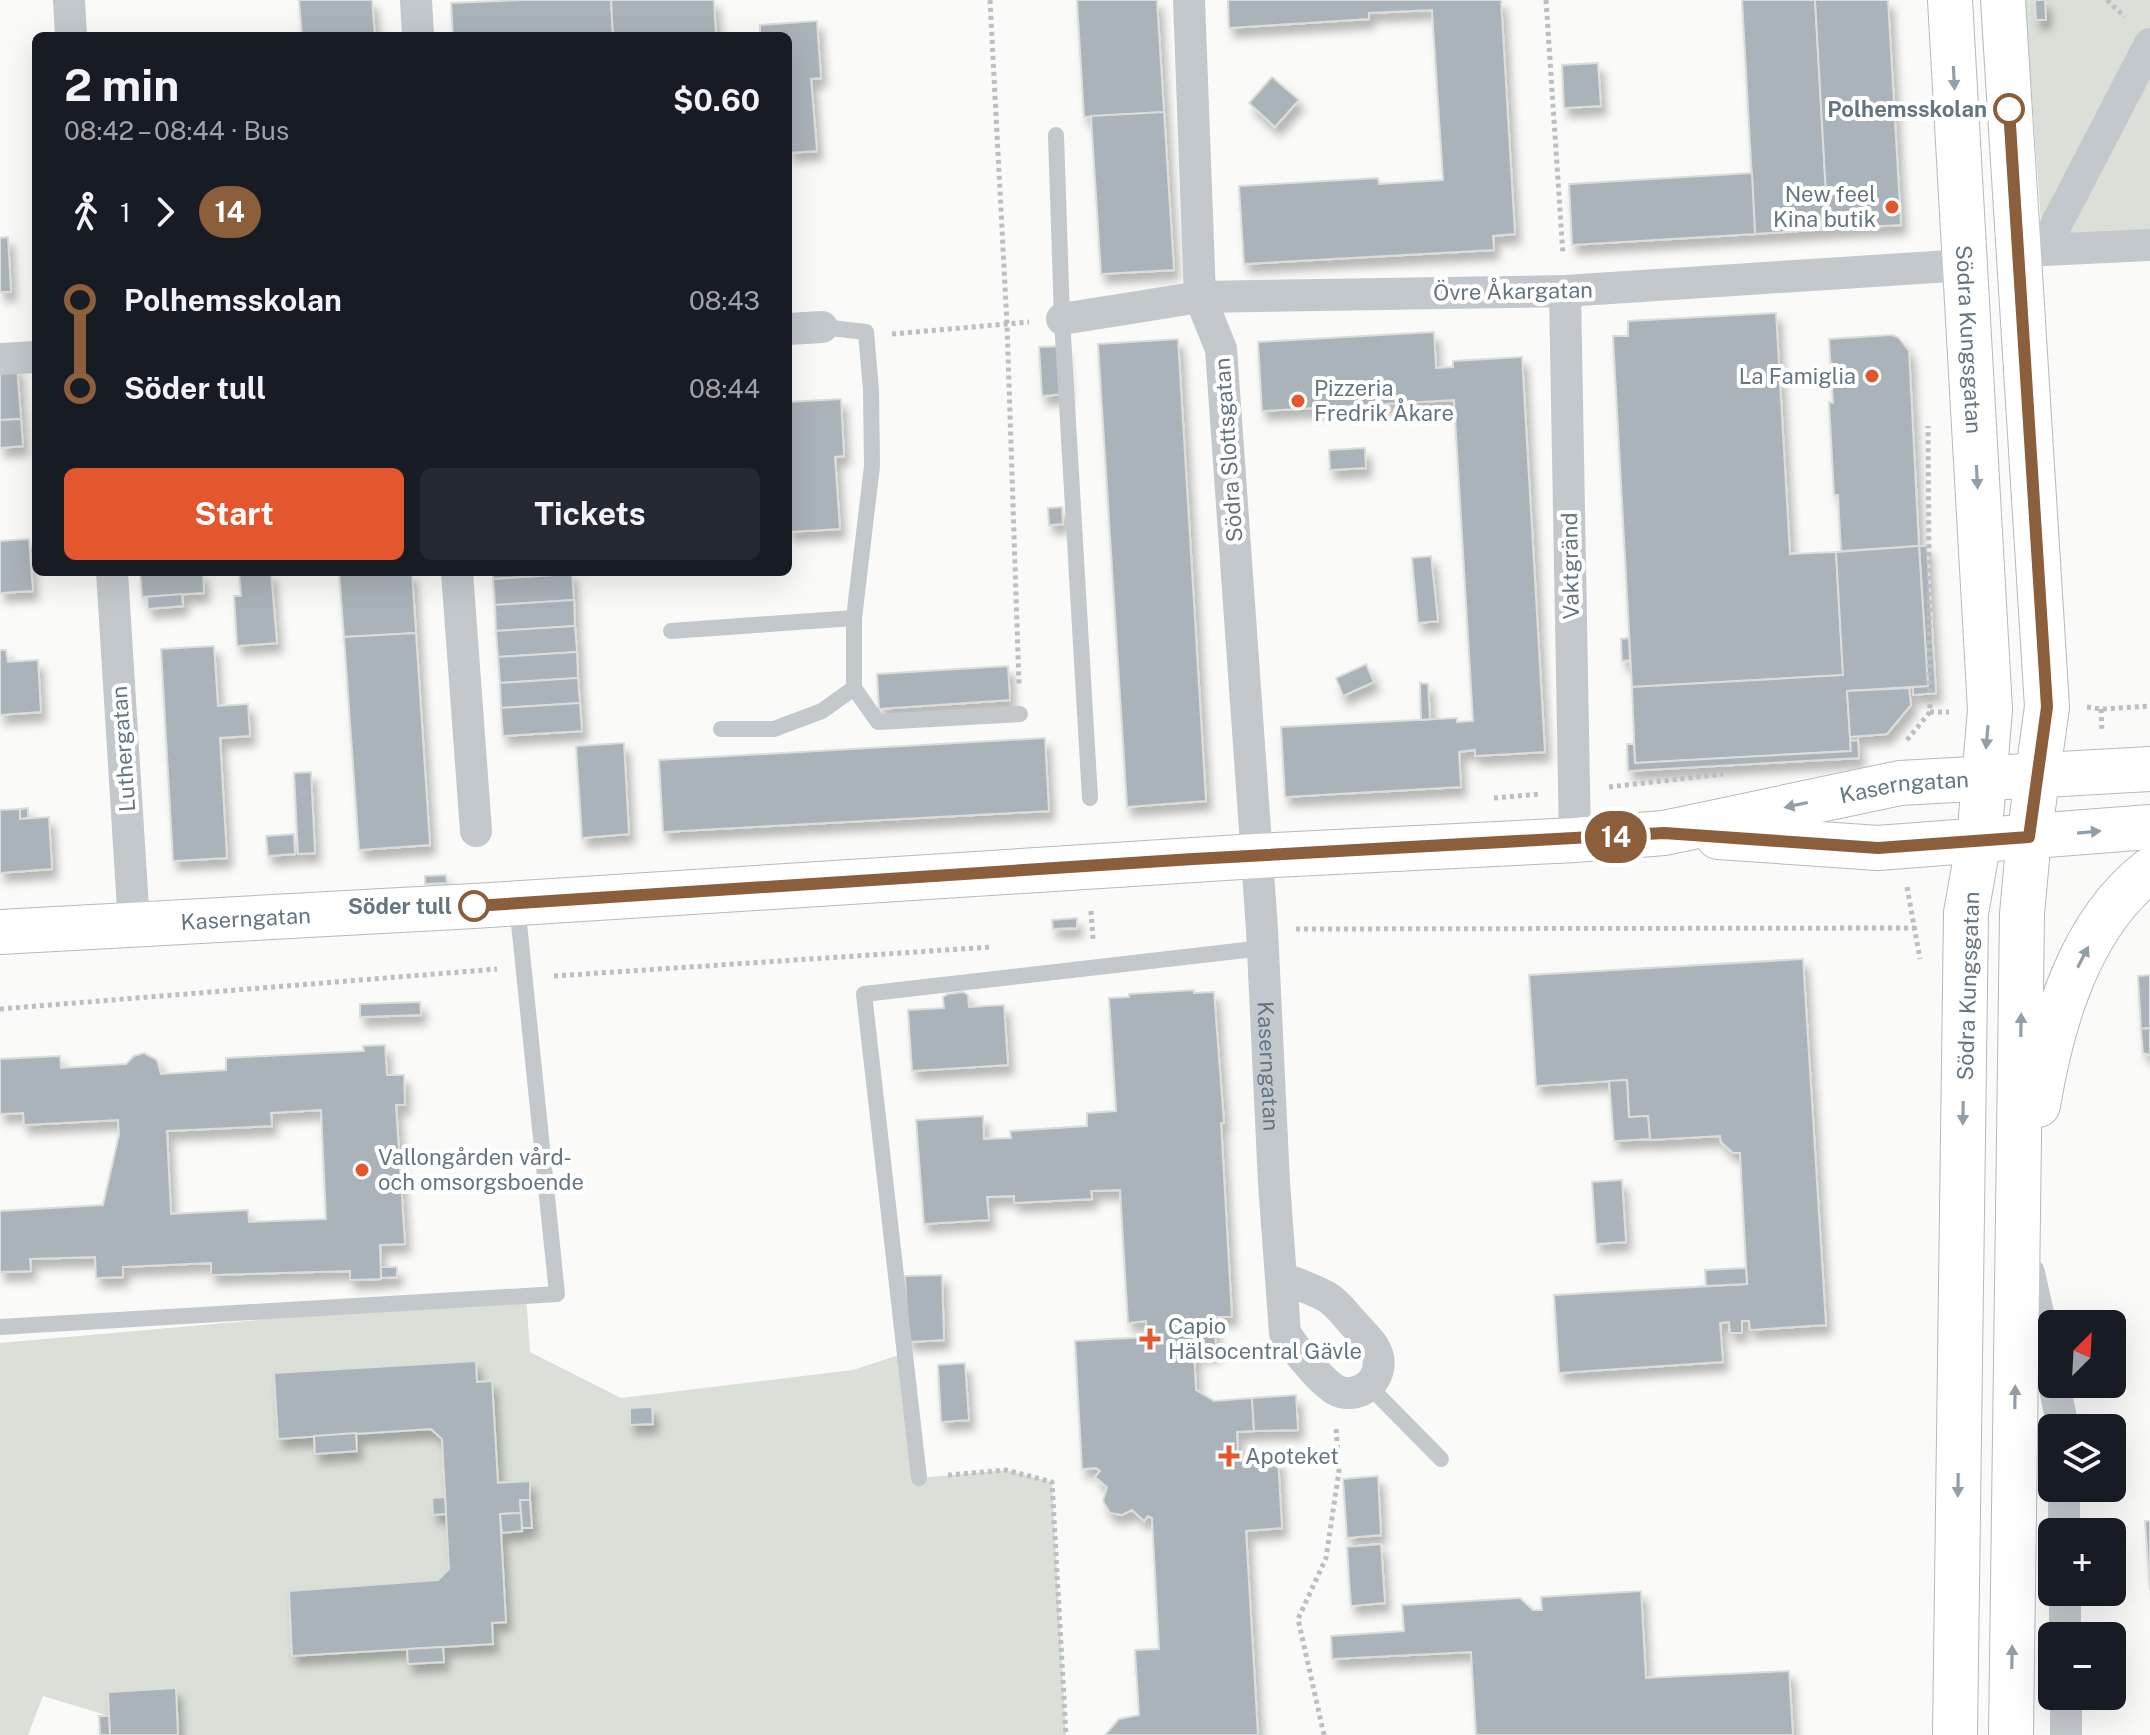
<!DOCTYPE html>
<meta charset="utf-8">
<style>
:root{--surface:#171b24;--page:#242831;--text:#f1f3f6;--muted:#9ea1a6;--accent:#e4572e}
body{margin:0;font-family:"Public Sans",sans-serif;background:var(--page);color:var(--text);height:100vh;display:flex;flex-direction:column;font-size:30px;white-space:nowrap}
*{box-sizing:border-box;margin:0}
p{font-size:26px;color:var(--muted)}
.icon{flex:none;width:44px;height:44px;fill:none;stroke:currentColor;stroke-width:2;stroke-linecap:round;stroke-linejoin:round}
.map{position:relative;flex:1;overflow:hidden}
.details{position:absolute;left:32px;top:32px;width:760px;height:544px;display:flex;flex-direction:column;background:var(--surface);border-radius:12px;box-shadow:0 8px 32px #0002}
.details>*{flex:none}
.badge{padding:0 16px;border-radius:26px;font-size:28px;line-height:52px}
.needle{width:52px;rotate:24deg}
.tools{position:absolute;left:2038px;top:1310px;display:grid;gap:16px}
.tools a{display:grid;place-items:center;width:88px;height:88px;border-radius:12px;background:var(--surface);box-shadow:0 8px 32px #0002;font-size:40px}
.map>.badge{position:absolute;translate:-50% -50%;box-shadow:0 0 0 4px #fff}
.legs{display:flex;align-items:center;gap:12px;height:88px;padding:0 32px;font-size:26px}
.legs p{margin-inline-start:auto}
.overview{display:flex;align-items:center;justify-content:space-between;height:136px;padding:0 32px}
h1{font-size:44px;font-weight:700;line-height:60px}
.action{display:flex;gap:16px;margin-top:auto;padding:16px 32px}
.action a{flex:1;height:92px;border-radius:12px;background:var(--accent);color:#fff;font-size:32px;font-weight:700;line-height:92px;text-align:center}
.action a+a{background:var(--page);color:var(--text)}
ul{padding:0 32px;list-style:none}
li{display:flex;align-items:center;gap:28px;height:88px;font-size:30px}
li i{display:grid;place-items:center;width:12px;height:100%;margin:0 10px;background:currentColor}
li i::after{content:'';width:20px;height:20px;margin:-10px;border:6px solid;border-radius:50%;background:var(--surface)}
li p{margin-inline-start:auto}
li:first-child i{background:linear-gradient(#0000 50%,currentColor 0)}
li:last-child i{background:linear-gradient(currentColor 50%,#0000 0)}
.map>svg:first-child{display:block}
.green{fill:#dadfd7}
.building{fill:#aab3b9;stroke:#dcdcda;stroke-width:2;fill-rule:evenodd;filter:url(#shadow)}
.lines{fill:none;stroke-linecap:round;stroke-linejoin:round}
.secondary-casing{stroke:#b3babf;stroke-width:46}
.path{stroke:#bbbfc2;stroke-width:5;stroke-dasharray:4 4;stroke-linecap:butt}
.lane{stroke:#c3c8cc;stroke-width:16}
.street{stroke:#c3c8cc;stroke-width:32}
.secondary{stroke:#fff;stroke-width:44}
.oneway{fill:#939fa8}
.line-1-casing{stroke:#fff;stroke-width:18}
.line-1{stroke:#8b5e3c;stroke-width:12}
.stop-1-dot{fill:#fff;stroke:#8b5e3c;stroke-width:4}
.poi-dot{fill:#e4572e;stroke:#fff;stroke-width:3}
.labels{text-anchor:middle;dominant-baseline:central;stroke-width:8;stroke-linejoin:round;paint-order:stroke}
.stop-label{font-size:22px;font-weight:bold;fill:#657683;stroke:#fff;text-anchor:end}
.poi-label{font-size:22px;fill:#657683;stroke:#fff;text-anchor:start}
.street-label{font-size:22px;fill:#657683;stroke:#fff}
</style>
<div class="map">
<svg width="2150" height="1735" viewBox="0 0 2150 1735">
<defs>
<filter id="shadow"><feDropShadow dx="5" dy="9" stdDeviation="4" flood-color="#0004"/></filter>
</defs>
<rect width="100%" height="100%" fill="#fafaf8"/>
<g class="green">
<path d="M2025 0H2150V245L2043 250Z"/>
<path d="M526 1296 530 1352 621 1398 853 1370 905 1353 919 1478 1006 1470 1052 1482 1066 1735H178L175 1688 108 1692 109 1716 43 1696 28 1735H0V1343Z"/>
</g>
<g class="building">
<path d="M299 0H372L375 36H302Z"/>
<path d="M521 0H611L613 36H453L451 3Z"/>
<path d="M611 0H714L716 36 760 33V25L817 21 821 78 811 79 817 151 788 153V36H613Z"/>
<path d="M1077 0H1157L1164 112 1084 117Z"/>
<path d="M1228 0H1501L1515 234 1493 236 1494 250 1244 264 1239 186 1378 178 1379 184 1443 180 1432 10 1369 13V19L1229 28Z"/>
<path d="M1742 0H1815L1828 229 1755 234Z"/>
<path d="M1815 0H1888L1901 225 1828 229Z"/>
<path d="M2035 0H2045L2046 20H2036Z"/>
<path d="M1598 63 1601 106 1564 108 1562 65Z"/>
<path d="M1272 77 1299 100 1275 127 1249 103Z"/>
<path d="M1164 112 1174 270 1101 274 1091 116Z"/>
<path d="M1752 173 1755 234 1572 245 1569 184Z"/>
<path d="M8 237 11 292H0V238Z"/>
<path d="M1776 313 1790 554 1836 552 1843 675 1632 687 1613 336H1628V321Z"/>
<path d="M1434 332 1436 368 1453 367V361L1522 357 1545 752 1475 756V750L1459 752 1461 787 1285 797 1281 727 1457 718V722L1473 721 1454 400 1262 411 1258 342Z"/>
<path d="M1891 335 1898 337 1909 351 1919 546 1841 551 1838 495H1834L1829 402 1833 403 1829 339Z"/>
<path d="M1178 339 1206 801 1127 807 1098 344Z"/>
<path d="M1063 346 1066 394 1042 396 1039 347Z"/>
<path d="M17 365 21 419 0 420V366Z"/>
<path d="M841 399 844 456 835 457 840 529 788 532V402Z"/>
<path d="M21 419 23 446 0 448V420Z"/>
<path d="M1365 448 1366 468 1330 470 1329 450Z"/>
<path d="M1062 507 1063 524 1049 525 1048 508Z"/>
<path d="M29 539 33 591 0 593V541Z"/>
<path d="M1919 546H1927L1936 693 1913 695V687L1928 686Z"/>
<path d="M1919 546 1928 686 1847 691 1851 751 1635 763 1632 687 1843 675 1836 552Z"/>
<path d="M1431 556 1438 621 1418 623 1412 558Z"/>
<path d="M140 572H203L204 593 142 597Z"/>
<path d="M239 572H271L277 643 237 646 234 596H241Z"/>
<path d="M339 572H412L416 633 344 637Z"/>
<path d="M493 572H572V574L493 579Z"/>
<path d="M572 574 574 600 495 605 493 579Z"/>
<path d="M182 594 183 606 148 609 147 597Z"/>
<path d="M574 600 575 626 496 631 495 605Z"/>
<path d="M575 626 577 652 498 657 496 631Z"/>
<path d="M416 633 430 845 359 850 344 637Z"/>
<path d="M1629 638 1630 660 1622 661 1621 639Z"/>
<path d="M214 646 218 706 248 704 250 736 220 738 227 858 173 861 161 649Z"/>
<path d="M0 650H6L8 662 38 660 41 712 0 715Z"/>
<path d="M577 652 578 678 500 683 498 657Z"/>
<path d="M1366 664 1374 682 1343 696 1336 678Z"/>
<path d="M1008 666 1010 700 879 709 877 674Z"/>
<path d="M578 678 580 703 501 708 500 683Z"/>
<path d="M1420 683 1428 684 1430 719 1421 720Z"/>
<path d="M1909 688 1911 705 1887 734 1850 737 1847 691Z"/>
<path d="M580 703 582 731 503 736 501 708Z"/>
<path d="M1045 738 1049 811 663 832 659 760Z"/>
<path d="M1858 740 1859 758 1628 771 1627 744H1634L1635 763 1851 751 1850 741Z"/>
<path d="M624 743 629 834 582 838 576 746Z"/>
<path d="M311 772 315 853 298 854 294 773Z"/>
<path d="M28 808V818L20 819V809Z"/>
<path d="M20 809V819L49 817 52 869 0 873V810Z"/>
<path d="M294 834 295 854 268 856 266 836Z"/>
<path d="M446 875 447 883 425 884V876Z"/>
<path d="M1077 918V928L1053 929 1052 920Z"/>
<path d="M1803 959 1826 1325 1750 1330 1749 1321H1742V1333H1730L1729 1322 1720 1323 1723 1362 1559 1373 1554 1295 1747 1284 1740 1153H1733L1721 1142 1720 1136 1650 1140 1648 1116 1629 1117 1627 1080 1536 1086 1529 975Z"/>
<path d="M2150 975V1028L2141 1029 2138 976Z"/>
<path d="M1194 990V993L1214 992 1224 1123H1221L1232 1317H1214L1216 1352 1194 1354 1196 1390 1214 1401 1252 1398 1254 1431 1237 1432 1238 1460 1278 1458 1282 1528 1246 1531 1258 1735H1105L1119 1719 1139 1715 1135 1650 1159 1649 1152 1518 1148 1516 1144 1521 1132 1510 1122 1515 1110 1513 1103 1501 1107 1487 1095 1477 1100 1471 1096 1468 1082 1469 1075 1341 1147 1337 1146 1321 1128 1323 1120 1190 1091 1191 1092 1199 1014 1203V1196L987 1197 989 1220 924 1224 916 1120 983 1116 984 1139 1011 1138 1010 1131 1087 1126V1113L1116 1111 1109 998 1129 997V994Z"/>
<path d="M963 992 968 995 969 1007 1004 1005 1008 1065 912 1071 908 1010 944 1008 943 997 948 994Z"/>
<path d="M420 1002 421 1015 360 1017V1004Z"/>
<path d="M2150 1028V1055L2143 1053 2141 1029Z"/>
<path d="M385 1045 387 1075H404L405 1105H396L405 1244 380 1245 381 1279 350 1280V1271L211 1275V1263L123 1267V1277L96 1278 95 1257 30 1259 31 1271 0 1272V1211L103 1205 119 1135 118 1120 24 1125 23 1113 0 1114V1059L60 1056 61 1068 126 1064 134 1056 144 1053 157 1060 161 1074 226 1070V1058L364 1051 363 1046ZM321 1110 326 1219 249 1222 248 1210 171 1214 167 1131 272 1126 271 1113Z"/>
<path d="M1627 1080 1629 1117 1648 1116 1650 1139 1614 1141 1609 1081Z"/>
<path d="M1622 1180 1626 1242 1596 1244 1592 1182Z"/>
<path d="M381 1267H397V1277L381 1278Z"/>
<path d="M1746 1268 1747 1284 1706 1286 1705 1270Z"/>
<path d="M942 1275 944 1340 908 1342 905 1276Z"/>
<path d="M476 1361 477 1382 492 1381 498 1483 530 1481V1500H520L521 1513 500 1514 506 1622 492 1623 493 1644 292 1656 289 1591 438 1580 449 1569 442 1439 431 1429 278 1439 274 1373Z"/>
<path d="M965 1363 969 1420 941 1422 938 1365Z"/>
<path d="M1296 1395 1298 1430 1254 1431 1252 1398Z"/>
<path d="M652 1407 653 1424 630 1425V1408Z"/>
<path d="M356 1433 357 1451 315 1454 314 1436Z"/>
<path d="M1378 1476 1381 1535 1347 1538 1343 1479Z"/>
<path d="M445 1497 446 1514 433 1515 432 1498Z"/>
<path d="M520 1500H530L532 1528H522Z"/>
<path d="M521 1513 522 1531 502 1533 500 1514Z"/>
<path d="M2145 1521H2150V1590Z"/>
<path d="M1381 1544 1385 1603 1351 1606 1347 1547Z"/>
<path d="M1641 1591 1646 1678 1789 1671 1793 1735H1476L1471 1652 1332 1659 1331 1636 1404 1631 1402 1605 1520 1598 1533 1610H1542L1541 1597Z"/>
<path d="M443 1647 444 1662 408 1664 407 1649Z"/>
<path d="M176 1688 178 1735H110L108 1692Z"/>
<path d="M99 1716H109L110 1735H100Z"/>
</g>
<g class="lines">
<g class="secondary-casing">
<g id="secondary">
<path id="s2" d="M1950 0 1990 710 1979 840 1966 913 1955 1735"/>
<path d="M2003 0 2047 707 2029 837 2022 914 2011 1735"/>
<path d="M1718 837 1878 848 2150 827"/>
<path id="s3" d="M0 932 474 906 1256 856 1575 840 1664 833 1900 783 2150 769"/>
<path d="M2038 1105C2052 1021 2080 924 2150 870"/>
</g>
</g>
<g class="path">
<path d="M990 0 1007 324 1019 685"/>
<path d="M1546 0 1563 255"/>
<path d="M2107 0 2125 17"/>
<path d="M892 334 1029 322"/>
<path d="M2087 707 2101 709 2150 706"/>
<path d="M2101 709 2102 732"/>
<path d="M1930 712H1949"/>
<path d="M1907 740 1930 712 1928 426"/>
<path d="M1609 787 1723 774"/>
<path d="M1494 798 1540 794"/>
<path d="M1907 887 1920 959"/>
<path d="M1091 911 1093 939"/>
<path d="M1296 929 1915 928"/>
<path d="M554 976 991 947"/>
<path d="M0 1009 497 969"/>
<path d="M948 1475 1006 1470 1052 1482 1066 1735"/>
<path d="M1324 1735 1298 1619 1326 1558 1339 1471 1336 1427"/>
</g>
<g class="lane">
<path d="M1056 135 1062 319 1090 798"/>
<path d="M671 631 854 618"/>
<path d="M854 688 878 722 1020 714"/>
<path d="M721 729H774L822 711 854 688V618L872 466 871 390 866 332 822 327"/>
<path d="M0 1327 557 1294 517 904"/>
<path d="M1369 1386 1441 1459"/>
<path d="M919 1478 864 994 1263 948"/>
</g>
<g class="street">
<path d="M69 0 71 36"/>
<path d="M416 0 418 36"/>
<path id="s1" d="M1189 0 1200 297 1221 349 1262 929 1274 1183 1285 1333C1295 1349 1319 1379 1334 1389 1356 1402 1383 1382 1378 1357 1375 1344 1362 1333 1353 1323 1345 1314 1337 1303 1327 1297 1313 1289 1296 1284 1281 1277"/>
<path d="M2043 250 2150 44"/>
<path d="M2043 250 2150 245"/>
<path d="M1565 291 1575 840"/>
<path d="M1062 319 1200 297 1565 291 1965 265"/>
<path d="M788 329 822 327"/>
<path d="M0 359 36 357"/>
<path d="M112 572 134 925"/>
<path d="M457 572 476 831"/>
<path d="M2029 1273 2052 1375"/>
<path d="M2054 1384 2063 1428"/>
<path d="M2064 1488V1532"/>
<path d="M2065 1592V1636"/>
<path d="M2066 1696V1735"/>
</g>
<use href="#secondary" class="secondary"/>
</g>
<defs><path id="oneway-solid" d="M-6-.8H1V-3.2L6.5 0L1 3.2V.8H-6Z" transform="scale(2)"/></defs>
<g class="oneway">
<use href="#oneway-solid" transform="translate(1954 78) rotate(87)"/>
<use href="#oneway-solid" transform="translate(1977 477) rotate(87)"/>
<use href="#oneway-solid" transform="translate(1987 737) rotate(95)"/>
<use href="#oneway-solid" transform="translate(1796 805) rotate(168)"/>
<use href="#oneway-solid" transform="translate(2089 832) rotate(-5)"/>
<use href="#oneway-solid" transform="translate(2083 957) rotate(-63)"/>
<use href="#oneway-solid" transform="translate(2021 1025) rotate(-89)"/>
<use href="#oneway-solid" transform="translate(1963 1113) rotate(91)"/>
<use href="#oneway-solid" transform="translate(2015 1397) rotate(-89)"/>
<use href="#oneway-solid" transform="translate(1958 1485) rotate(91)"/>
<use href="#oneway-solid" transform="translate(2012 1657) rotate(-89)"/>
</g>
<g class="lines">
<g class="line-1-casing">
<path id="line-1" d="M474 906 1193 859 1664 833 1878 848 2029 837 2047 707 2009 109"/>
</g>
<use href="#line-1" class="line-1"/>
</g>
<g class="stop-1-dot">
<circle cx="2009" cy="109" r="14"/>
<circle cx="474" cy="906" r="14"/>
</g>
<g class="poi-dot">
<circle cx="1892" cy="207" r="8"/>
<circle cx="1872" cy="376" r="8"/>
<circle cx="1298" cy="401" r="8"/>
<circle cx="362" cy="1170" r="8"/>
<path d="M1146 1327h8v8h8v8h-8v8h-8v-8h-8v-8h8z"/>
<path d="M1225 1444h8v8h8v8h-8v8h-8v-8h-8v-8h8z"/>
</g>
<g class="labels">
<g class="stop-label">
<text x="1987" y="109">Polhemsskolan</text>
<text x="452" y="906">Söder tull</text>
</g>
<g class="poi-label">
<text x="1876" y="194" text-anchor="end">New feel<tspan x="1876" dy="25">Kina butik</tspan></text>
<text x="1856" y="376" text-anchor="end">La Famiglia</text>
<text x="1314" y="388">Pizzeria<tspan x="1314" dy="25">Fredrik Åkare</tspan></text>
<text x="378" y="1157">Vallongården vård-<tspan x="378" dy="25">och omsorgsboende</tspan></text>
<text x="1168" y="1326">Capio<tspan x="1168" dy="25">Hälsocentral Gävle</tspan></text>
<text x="1245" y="1456">Apoteket</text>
</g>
<g class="street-label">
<text transform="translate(1513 291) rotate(-1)">Övre Åkargatan</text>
<text stroke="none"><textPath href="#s2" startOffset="340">Södra Kungsgatan</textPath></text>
<text transform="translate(1228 450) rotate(-94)">Södra Slottsgatan</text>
<text transform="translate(1570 566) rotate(-91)">Vaktgränd</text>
<text transform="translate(123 749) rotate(-94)">Luthergatan</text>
<text stroke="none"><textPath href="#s3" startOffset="1912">Kaserngatan</textPath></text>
<text stroke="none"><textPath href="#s3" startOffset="246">Kaserngatan</textPath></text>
<text transform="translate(1968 986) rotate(-88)">Södra Kungsgatan</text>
<text stroke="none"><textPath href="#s1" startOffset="1072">Kaserngatan</textPath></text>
</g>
</g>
</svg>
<div class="tools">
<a><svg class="needle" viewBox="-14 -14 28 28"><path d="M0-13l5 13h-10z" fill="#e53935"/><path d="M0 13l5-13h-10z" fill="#9ea1a6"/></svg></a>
<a><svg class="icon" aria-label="layers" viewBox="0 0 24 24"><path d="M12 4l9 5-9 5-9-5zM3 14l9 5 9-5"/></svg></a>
<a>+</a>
<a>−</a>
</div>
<b class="badge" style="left:1616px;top:837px;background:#8b5e3c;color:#fff">14</b>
<section class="details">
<div class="overview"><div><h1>2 min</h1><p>08:42 – 08:44 · Bus</p></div><b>$0.60</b></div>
<div class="legs"><svg class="icon" aria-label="walk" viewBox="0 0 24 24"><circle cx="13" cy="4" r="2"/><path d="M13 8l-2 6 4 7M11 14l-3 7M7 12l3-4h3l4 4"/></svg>1<svg class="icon" aria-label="forward" viewBox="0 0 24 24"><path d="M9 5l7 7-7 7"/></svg><b class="badge" style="background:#8b5e3c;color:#fff">14</b></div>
<ul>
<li><i style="color:#8b5e3c"></i><b>Polhemsskolan</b><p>08:43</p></li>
<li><i style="color:#8b5e3c"></i><b>Söder tull</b><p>08:44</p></li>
</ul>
<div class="action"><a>Start</a><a>Tickets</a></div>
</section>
</div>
